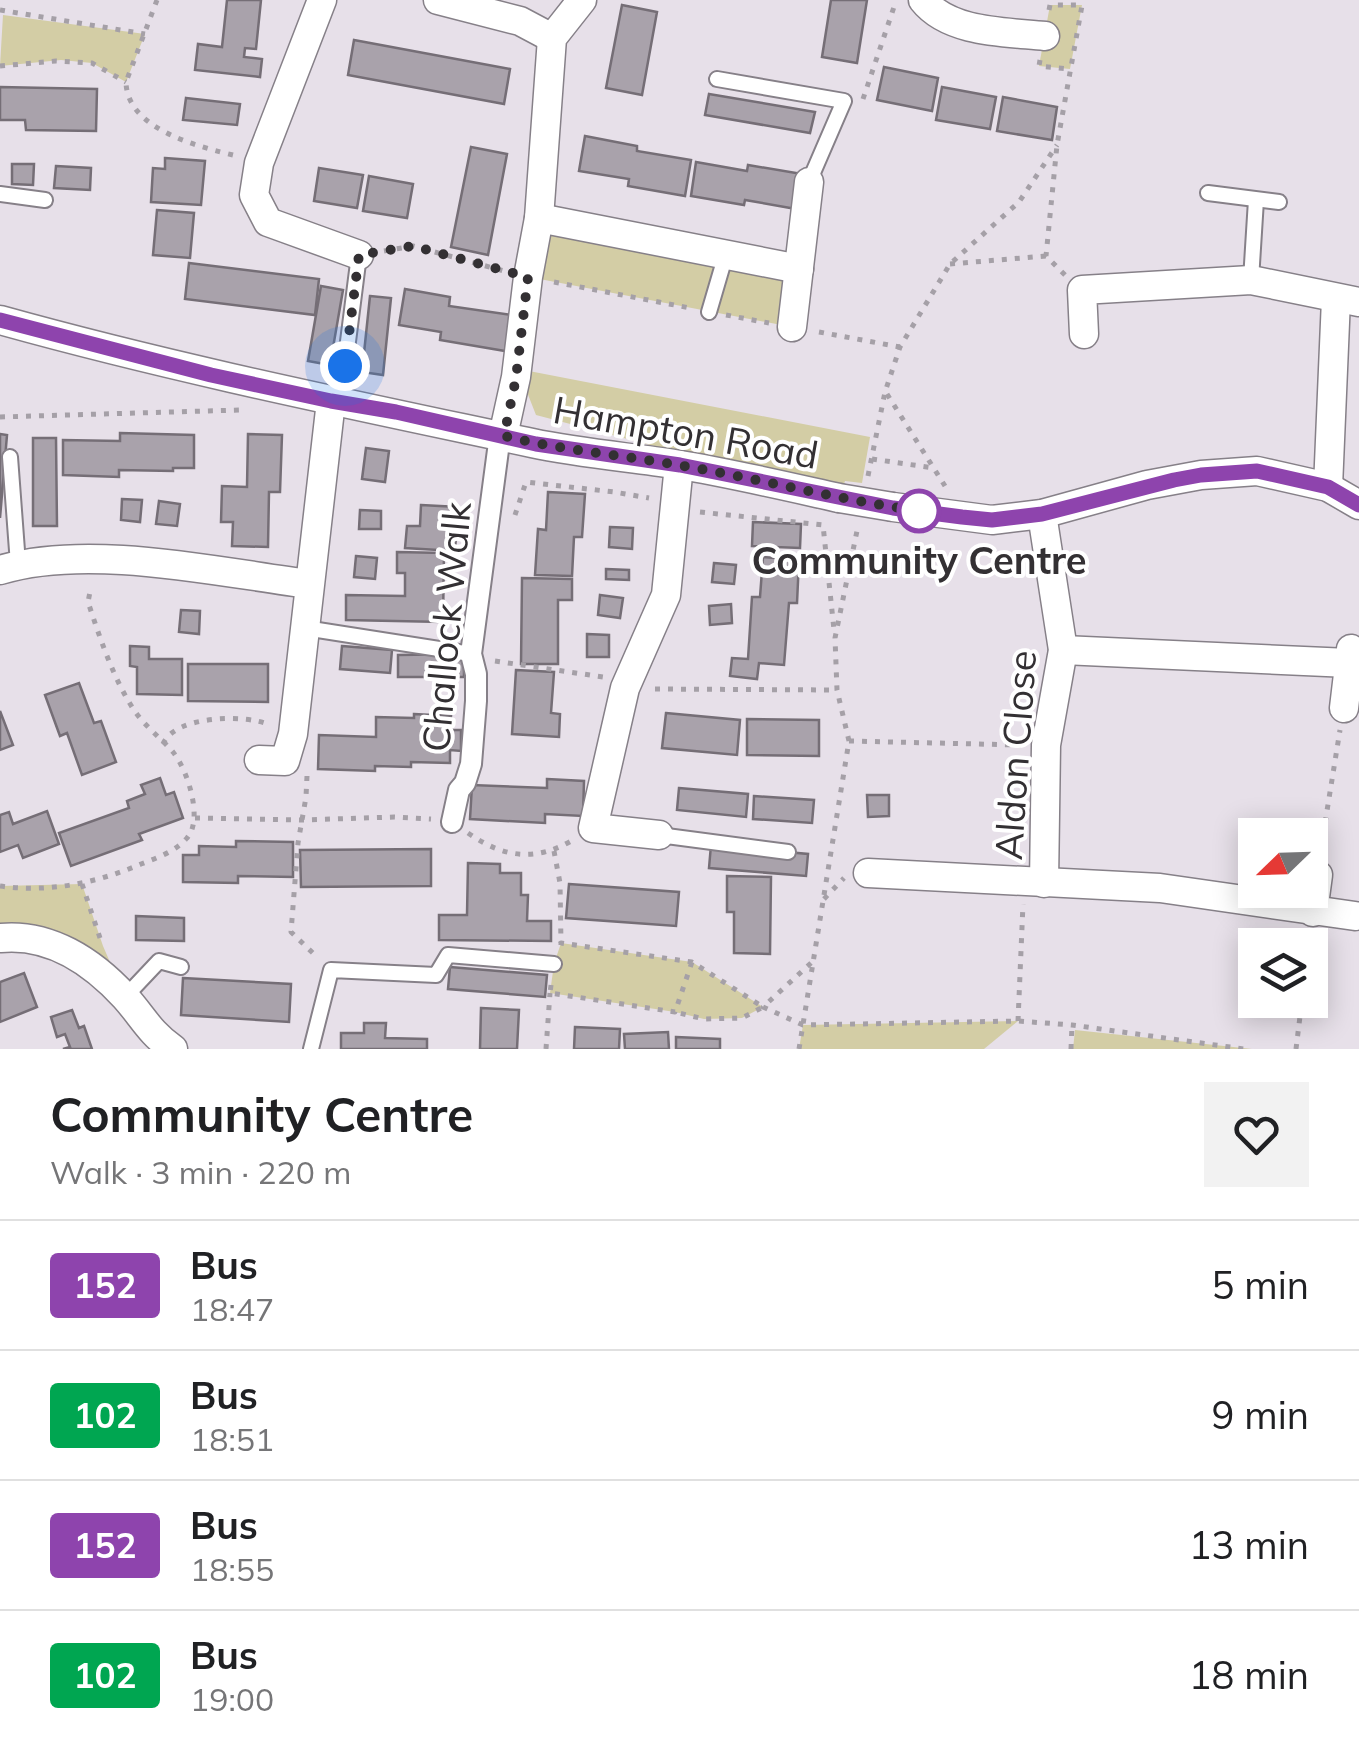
<!DOCTYPE html>
<meta charset="utf-8">
<style>
:root{--surface:#fff;--page:#f2f2f2;--text:#202124;--muted:#757577;--line:#e0e0e0}
body{margin:0;font-family:Mulish,sans-serif;background:var(--page);color:var(--text);height:100vh;display:flex;flex-direction:column;font-size:38px;white-space:nowrap}
*{box-sizing:border-box;margin:0}
p{font-size:32px;color:var(--muted)}
.icon{flex:none;width:55px;height:55px;fill:none;stroke:currentColor;stroke-width:2;stroke-linecap:round;stroke-linejoin:round}
.map{position:relative;height:1049px;overflow:hidden}
.details{display:flex;flex-direction:column;background:var(--surface);flex:1}
.details>*{flex:none}
.badge{padding:0 20px;border-radius:8px;font-size:35px;line-height:65px}
.needle{width:65px;rotate:247deg}
.fabs{position:absolute;left:1238px;top:818px;display:grid;gap:20px}
.fabs a{display:grid;place-items:center;width:90px;height:90px;border-radius:0px;background:var(--surface);box-shadow:0 5px 25px #0003;font-size:50px}
.you{position:absolute;width:50px;height:50px;margin:-25px;border:8px solid #fff;border-radius:50%;background:#1a73e8;box-shadow:0 0 0 15px #1a73e833}
.map>.badge{position:absolute;translate:-50% -50%;box-shadow:0 0 0 5px #fff}
.round{display:grid;place-items:center;flex:none;width:105px;height:105px;border-radius:0px;background:var(--page)}
.head{display:flex;align-items:center;justify-content:space-between;height:170px;padding:0 50px}
h1{font-size:48px;font-weight:700;line-height:75px}
ul{padding:0;list-style:none}
li{display:flex;align-items:center;gap:30px;height:130px;padding:0 50px;border-top:2px solid var(--line)}
li div{flex:1}
li b{display:block;font-size:38px}
li em{font-style:normal}
li .badge{min-width:110px;font-weight:700;text-align:center}
.map>svg:first-child{display:block}
.green{fill:#d3cda5}
.building{fill:#a9a2ab;stroke:#756e76;stroke-width:2.5}
.lines{fill:none;stroke-linecap:round;stroke-linejoin:round}
.service-casing{stroke:#868088;stroke-width:18}
.pedestrian-casing{stroke:#868088;stroke-width:24}
.minor-casing{stroke:#868088;stroke-width:31}
.path{stroke:#a5a0a7;stroke-width:5;stroke-dasharray:5 8;stroke-linecap:butt}
.service{stroke:#fff;stroke-width:14}
.pedestrian{stroke:#fff;stroke-width:20}
.minor{stroke:#fff;stroke-width:28}
.minor-bridge-casing{stroke:#868088;stroke-width:31;stroke-linecap:butt}
.minor-bridge{stroke:#fff;stroke-width:28}
.line-casing{stroke:#fff;stroke-width:22}
.line{stroke:#8e44ad;stroke-width:15}
.walk{stroke:#333033;stroke-width:10;stroke-dasharray:0 18}
.stop-dot{fill:#fff;stroke:#8e44ad;stroke-width:5}
.labels{text-anchor:middle;dominant-baseline:central;stroke-width:8;stroke-linejoin:round;paint-order:stroke}
.street-label{font-size:38px;fill:#333033;stroke:#fff}
.stop-label{font-size:38px;font-weight:bold;fill:#333033;stroke:#fff}
</style>
<div class="map">
<svg width="1359" height="1049" viewBox="0 0 1359 1049">
<rect width="100%" height="100%" fill="#e7e0e9"/>
<g class="green">
<path d="M1050 5H1082L1070 69 1039 66Z"/>
<path d="M3 15 145 34 126 82 92 63 61 60 0 66Z"/>
<path d="M539 218 799 269 792 327 529 277Z"/>
<path d="M529 371 870 437 862 483 845 481 839 498 777 469 677 452 536 415 525 387Z"/>
<path d="M82 884 103 946 125 997 94 969 0 938V886Z"/>
<path d="M561 943 692 962 763 1007 742 1018 704 1019 675 1012 550 993 554 964Z"/>
<path d="M1018 1021 984 1049H799L803 1025Z"/>
<path d="M1075 1030 1252 1049H1073Z"/>
</g>
<g class="building">
<path d="M227 0H261L256 49 245 48 244 57 262 59 260 77 195 70 198 44 222 47Z"/>
<path d="M831 0H867L857 63 822 57Z"/>
<path d="M622 5 657 12 642 95 606 88Z"/>
<path d="M354 40 510 69 504 104 348 75Z"/>
<path d="M884 67 938 78 932 111 877 100Z"/>
<path d="M0 87 97 89 96 131 26 130 25 120H0Z"/>
<path d="M942 87 996 97 990 129 936 120Z"/>
<path d="M709 94 815 112 810 133 705 115Z"/>
<path d="M1003 97 1057 107 1052 140 997 131Z"/>
<path d="M186 98 240 104 237 125 183 120Z"/>
<path d="M585 136 637 146V151L691 160 685 196 628 186 629 179 579 171Z"/>
<path d="M471 147 507 154 488 255 451 247Z"/>
<path d="M165 158 205 161 201 205 151 202 153 168 165 169Z"/>
<path d="M696 162 747 171 748 165 802 174 796 209 745 200 744 205 691 196Z"/>
<path d="M12 164H34L33 185 12 184Z"/>
<path d="M56 166 91 168 90 190 54 188Z"/>
<path d="M319 168 363 175 357 208 314 201Z"/>
<path d="M369 176 413 184 407 218 363 211Z"/>
<path d="M157 210 194 213 190 258 153 255Z"/>
<path d="M189 263 319 279 315 315 185 299Z"/>
<path d="M321 286 343 290 330 365 308 361Z"/>
<path d="M405 289 450 297 449 306 511 315 505 351 440 340 441 332 399 325Z"/>
<path d="M370 296 391 298 383 375 362 372Z"/>
<path d="M120 433 194 435V468H173V471L119 470V477L63 475V440L120 441Z"/>
<path d="M0 434 7 435 0 518Z"/>
<path d="M248 434 282 435 280 492H269L268 547 232 546 233 522H221L222 486 247 487Z"/>
<path d="M33 438H56L57 526H33Z"/>
<path d="M366 448 389 451 385 482 362 479Z"/>
<path d="M548 492 585 494 582 537H574L572 576 535 575 538 529 546 530Z"/>
<path d="M122 499 142 500 140 522 121 520Z"/>
<path d="M159 501 180 504 177 526 156 524Z"/>
<path d="M421 505 458 507 455 551 405 548 407 526H420Z"/>
<path d="M360 510 381 511V529H359Z"/>
<path d="M753 522 801 524 800 548 752 546Z"/>
<path d="M610 527 633 528 632 549 609 547Z"/>
<path d="M397 552 444 553 443 622 346 620V595L405 596V573H397Z"/>
<path d="M356 556 377 558 375 579 354 577Z"/>
<path d="M763 557 799 560 797 603H789L784 665 759 663 757 679 730 676 732 658 748 659 752 597H760Z"/>
<path d="M714 563 736 565 734 584 712 582Z"/>
<path d="M606 569 629 570V580L606 579Z"/>
<path d="M522 578 572 579V600H558V664H521Z"/>
<path d="M600 595 623 598 620 618 598 615Z"/>
<path d="M731 604 732 623 710 625 709 606Z"/>
<path d="M181 610 200 611 199 634 179 632Z"/>
<path d="M587 634 609 635V657H587Z"/>
<path d="M130 646 149 647V659H182V695L137 694V667L130 666Z"/>
<path d="M342 646 392 650 390 673 340 669Z"/>
<path d="M464 654V677H398V655Z"/>
<path d="M188 664H268V702L188 701Z"/>
<path d="M516 670 554 672 551 713 560 714 559 737 512 734Z"/>
<path d="M79 683 94 723 101 721 116 762 82 775 67 733 60 736 45 695Z"/>
<path d="M0 711 13 745 0 750Z"/>
<path d="M666 713 740 720 737 755 662 748Z"/>
<path d="M414 714 451 716 450 730H461V751L450 750V763L411 762V767L375 766V771L318 769 319 735 376 737V717L414 718Z"/>
<path d="M747 719 819 720V756L747 755Z"/>
<path d="M160 778 166 795 174 792 183 818 139 834 142 840 71 866 59 833 129 808 127 801 145 794 141 785Z"/>
<path d="M547 779 584 781 583 816 545 814V823L470 819 472 785 547 788Z"/>
<path d="M679 788 748 794 746 817 677 810Z"/>
<path d="M867 795H889V816L868 817Z"/>
<path d="M754 796 814 800 812 823 753 819Z"/>
<path d="M47 811 59 844 23 858 18 845 0 852V815L9 812 13 824Z"/>
<path d="M236 841 293 842V877L238 876V883L183 882V855H199V846L236 847Z"/>
<path d="M711 845 808 854 806 876 709 868Z"/>
<path d="M431 849V886L301 887 300 850Z"/>
<path d="M468 863 500 864V873H521V895H528L527 921H551V941L439 940V915H467Z"/>
<path d="M727 876 771 877 770 954 734 953V912H727Z"/>
<path d="M569 884 679 892 676 926 566 918Z"/>
<path d="M136 916 184 918V941L136 940Z"/>
<path d="M450 967 547 975 545 997 448 989Z"/>
<path d="M24 973 37 1007 0 1022V982Z"/>
<path d="M183 978 291 984 289 1022 181 1015Z"/>
<path d="M481 1008 519 1010 517 1049H480Z"/>
<path d="M72 1010 79 1028 84 1026 92 1049H63L70 1047 65 1034 57 1037 51 1017Z"/>
<path d="M364 1023H386L385 1038 427 1039V1049H341V1033H364Z"/>
<path d="M575 1027 620 1029 619 1049H574Z"/>
<path d="M668 1032 669 1049H625L624 1034Z"/>
<path d="M676 1037 720 1039V1049H676Z"/>
</g>
<g class="lines">
<g class="service-casing">
<g id="service">
<path d="M717 79 844 101 809 182"/>
<path d="M1208 193 1279 202"/>
<path d="M0 194 45 200"/>
<path d="M1251 280 1256 200"/>
<path d="M709 312 726 254"/>
<path d="M345 365 359 255"/>
<path d="M10 457 18 564"/>
<path d="M305 628 471 654"/>
<path d="M659 835 788 852"/>
<path d="M125 997 159 961 181 967"/>
<path d="M311 1049 331 970 436 975 448 955 554 964"/>
</g>
</g>
<g class="pedestrian-casing">
<path id="pedestrian" d="M452 822 459 790 465 783 471 764 476 701V674L471 654 500 435"/>
</g>
<g class="minor-casing">
<g id="minor">
<path d="M322 0 259 163 254 195 268 222 359 255"/>
<path d="M438 0 520 21 552 38"/>
<path d="M923 0C949 33 1006 32 1045 36"/>
<path d="M539 218 799 269"/>
<path d="M0 320C176 369 354 405 532 443 579 453 628 457 675 464 730 473 785 486 839 498"/>
<path d="M792 327 809 182"/>
<path d="M1084 334 1082 290 1251 280 1359 302"/>
<path d="M503 436 516 377 528 277 539 218 552 38 582 0"/>
<path d="M1328 487 1336 299"/>
<path d="M893 507 992 520 1042 514 1147 485 1201 475 1257 471 1328 487 1359 505"/>
<path d="M1042 514 1063 650 1046 745 1044 883"/>
<path d="M0 570C88 543 217 572 309 584"/>
<path d="M1063 650 1349 663"/>
<path d="M1344 708 1351 649"/>
<path d="M259 760 285 761 293 734 331 401"/>
<path d="M659 835 593 828 625 688 666 595 679 465"/>
<path d="M868 873 1160 888 1355 916"/>
<path d="M1313 912 1318 875"/>
<path d="M0 938C49 933 92 961 125 997 143 1017 149 1032 173 1049"/>
</g>
</g>
<g class="path">
<path d="M157 0 126 82C127 130 200 147 237 156"/>
<path d="M0 10 145 34"/>
<path d="M1049 10 1050 5H1082"/>
<path d="M1040 60 1039 66 1070 69"/>
<path d="M0 66 56 61 92 63 126 82"/>
<path d="M863 99 896 1"/>
<path d="M384 251 413 246 504 271"/>
<path d="M950 264 1046 256"/>
<path d="M1065 275 1046 256 1057 145 1083 0"/>
<path d="M554 282 690 308"/>
<path d="M726 315 769 323"/>
<path d="M819 332 900 347"/>
<path d="M887 394 945 486"/>
<path d="M0 417 242 410"/>
<path d="M872 459 934 468"/>
<path d="M868 476 885 392 900 347 950 264 1019 202 1057 145"/>
<path d="M700 512 823 525 834 630"/>
<path d="M515 515 526 482 614 492 649 498"/>
<path d="M495 661 603 677"/>
<path d="M655 689 837 690"/>
<path d="M849 741 1021 745"/>
<path d="M163 744C175 715 246 714 270 725"/>
<path d="M307 776 306 797 298 843 291 932 318 958"/>
<path d="M195 818 303 820 394 817 431 819"/>
<path d="M468 833C504 858 535 862 573 840"/>
<path d="M1321 848 1340 730"/>
<path d="M554 851 560 883 561 943"/>
<path d="M82 884 100 938"/>
<path d="M0 886C48 893 97 883 141 864 157 858 176 851 187 838 204 819 187 769 173 752 160 737 143 725 132 707 112 675 100 638 88 602L91 587"/>
<path d="M824 899 844 878"/>
<path d="M561 945V943L692 962 763 1007 742 1018 704 1019 675 1012"/>
<path d="M811 963 763 1007 803 1025 1018 1021 1072 1025 1244 1049"/>
<path d="M551 985 550 993 675 1012 692 962"/>
<path d="M1018 1021 1023 904"/>
<path d="M546 1049 550 993"/>
<path d="M799 1049 849 741 837 690 835 638 858 526"/>
<path d="M1071 1049 1072 1025"/>
<path d="M1296 1049 1302 1000"/>
</g>
<use href="#service" class="service"/>
<use href="#pedestrian" class="pedestrian"/>
<use href="#minor" class="minor"/>
<g class="minor-bridge-casing">
<path id="minor-bridge" d="M839 498 893 507"/>
</g>
<use href="#minor-bridge" class="minor-bridge"/>
</g>
<g class="lines">
<g class="line-casing">
<path id="line" d="M0 320 211 375 331 401 396 412 536 444 680 465 893 508 962 517 992 520 1042 514 1174 480 1201 475 1257 471 1328 487 1359 505"/>
</g>
<use href="#line" class="line"/>
<path class="walk" d="M345 366 359 255 413 246 528 277 516 378 504 436C561 450 620 455 678 465 761 479 843 501 927 512L919 511"/>
</g>
<circle class="stop-dot" cx="919" cy="511" r="20"/>
<g class="labels">
<g class="street-label">
<text transform="translate(686 432) rotate(10)">Hampton Road</text>
<text transform="translate(446 627) rotate(-85)">Challock Walk</text>
<text transform="translate(1015 755) rotate(-86)">Aldon Close</text>
</g>
<g class="stop-label">
<text x="919" y="560">Community Centre</text>
</g>
</g>
</svg>
<div class="fabs">
<a><svg class="needle" viewBox="-14 -14 28 28"><path d="M0-13l5 13h-10z" fill="#e53935"/><path d="M0 13l5-13h-10z" fill="#757577"/></svg></a>
<a><svg class="icon" aria-label="layers" viewBox="0 0 24 24"><path d="M12 4l9 5-9 5-9-5zM3 14l9 5 9-5"/></svg></a>
</div>
<div class="you" style="left:345px;top:366px"></div>
</div>
<section class="details">
<div class="head"><div><h1>Community Centre</h1><p>Walk · 3 min · 220 m</p></div><a class="round"><svg class="icon" aria-label="heart" viewBox="0 0 24 24"><path d="M12 20l-8-8c-3-5 5-10 8-4 3-6 11-1 8 4z"/></svg></a></div>
<ul>
<li><span class="badge" style="background:#8e44ad;color:#fff">152</span><div><b>Bus</b><p>18:47</p></div><em>5 min</em></li>
<li><span class="badge" style="background:#00a651;color:#fff">102</span><div><b>Bus</b><p>18:51</p></div><em>9 min</em></li>
<li><span class="badge" style="background:#8e44ad;color:#fff">152</span><div><b>Bus</b><p>18:55</p></div><em>13 min</em></li>
<li><span class="badge" style="background:#00a651;color:#fff">102</span><div><b>Bus</b><p>19:00</p></div><em>18 min</em></li>
</ul>
</section>
